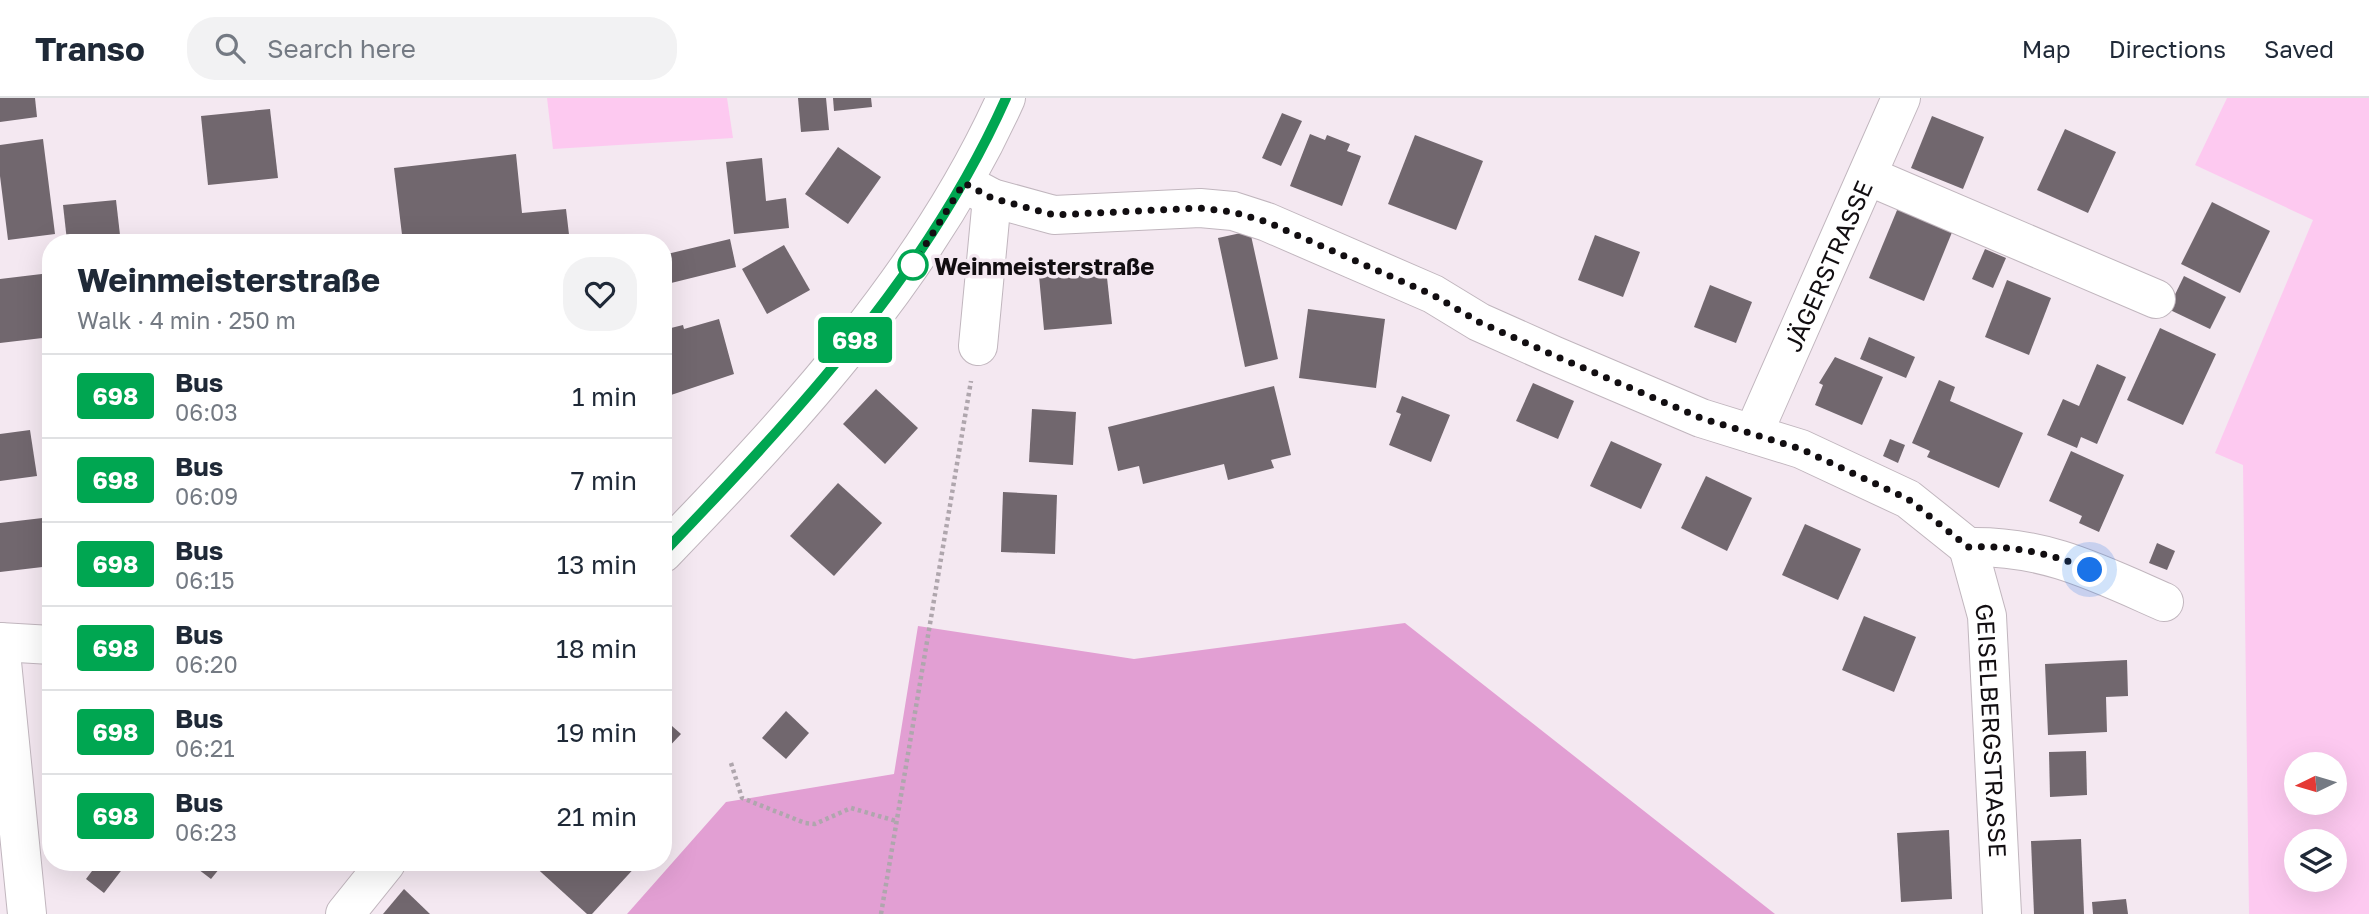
<!DOCTYPE html>
<meta charset="utf-8">
<style>
:root{--surface:#fff;--page:#f2f2f3;--text:#1f2937;--muted:#747a83;--line:#e0e1e3}
body{margin:0;font-family:"Golos Text",sans-serif;background:var(--page);color:var(--text);height:100vh;display:flex;flex-direction:column;font-size:26px;white-space:nowrap}
*{box-sizing:border-box;margin:0}
p{font-size:23px;color:var(--muted)}
.icon{flex:none;width:38px;height:38px;fill:none;stroke:currentColor;stroke-width:2;stroke-linecap:round;stroke-linejoin:round}
.map{position:relative;flex:1;overflow:hidden}
.panel{position:absolute;left:42px;top:136px;width:630px;height:637px;display:flex;flex-direction:column;background:var(--surface);border-radius:28px;box-shadow:0 7px 28px #0002}
.panel>*{flex:none}
.badge{padding:0 14px;border-radius:5px;font-size:24px;line-height:46px}
.needle{width:46px;rotate:265deg}
.buttons{position:absolute;left:2284px;top:654px;display:grid;gap:14px}
.buttons a{display:grid;place-items:center;width:63px;height:63px;border-radius:50%;background:var(--surface);box-shadow:0 7px 28px #0002;font-size:35px}
.you{position:absolute;width:35px;height:35px;margin:-18px;border:5px solid #fff;border-radius:50%;background:#1a73e8;box-shadow:0 0 0 10px #1a73e833}
.map>.badge{position:absolute;translate:-50% -50%;box-shadow:0 0 0 4px #fff}
.round{display:grid;place-items:center;flex:none;width:74px;height:74px;border-radius:28px;background:var(--page)}
.summary{display:flex;align-items:center;justify-content:space-between;height:119px;padding:0 35px}
h1{font-size:33px;font-weight:700;line-height:52px}
ul{padding:0;list-style:none}
li{display:flex;align-items:center;gap:21px;height:84px;padding:0 35px;border-top:2px solid var(--line)}
li div{flex:1}
li b{display:block;font-size:26px}
li em{font-style:normal}
li .badge{min-width:77px;font-weight:700;text-align:center}
header{display:flex;align-items:center;gap:42px;box-sizing:border-box;height:98px;padding:0 35px;background:var(--surface);border-bottom:2px solid var(--line)}
header strong{font-size:33px}
nav{display:flex;gap:38px;margin-inline-start:auto;font-size:24px}
.search{width:490px;height:63px;background:var(--page);display:flex;align-items:center;gap:18px;box-sizing:border-box;padding:0 24px;border-radius:28px;color:var(--muted);font-size:26px}
.map>svg:first-child{display:block}
.green{fill:#fdc9f0;fill-rule:evenodd}
.forest{fill:#e29fd3}
.building{fill:#71676e}
.lines{fill:none;stroke-linecap:round;stroke-linejoin:round}
.minor-casing{stroke:#c1b6be;stroke-width:40}
.path{stroke:#afa6ad;stroke-width:4.5;stroke-dasharray:3.5 3.5;stroke-linecap:butt}
.minor{stroke:#fff;stroke-width:38}
.line-casing{stroke:#fff;stroke-width:16}
.line{stroke:#00a651;stroke-width:10}
.walk{stroke:#120e11;stroke-width:7;stroke-dasharray:0 12.6}
.stop-dot{fill:#fff;stroke:#00a651;stroke-width:3.5}
.labels{text-anchor:middle;dominant-baseline:central;stroke-width:7;stroke-linejoin:round;paint-order:stroke}
.stop-label{font-size:24px;font-weight:bold;fill:#120e11;stroke:#f4e8f1;text-anchor:start}
.street-label{font-size:24px;fill:#120e11;stroke:#f4e8f1}
</style>
<header>
<strong>Transo</strong>
<div class="search"><svg class="icon" aria-label="search" viewBox="0 0 24 24"><circle cx="10" cy="10" r="6"/><path d="M15 15l6 6"/></svg>Search here</div>
<nav><a>Map</a><a>Directions</a><a>Saved</a></nav>
</header>
<div class="map">
<svg width="2369" height="816" viewBox="0 0 2369 816">
<rect width="100%" height="100%" fill="#f4e8f1"/>
<g class="green">
<path d="M547 0H727L733 40 553 51Z"/>
<path d="M2227 0H2369V816H2249L2243 367 2215 355 2313 122 2195 67ZM2296 667H2334V705H2296ZM2296 744H2334V782H2296Z"/>
</g>
<path class="forest" d="M1405 525 1775 816H627L726 704 894 676 918 528 1134 561Z"/>
<g class="building">
<path d="M0 0H35L37 19 0 24Z"/>
<path d="M798 0H826L829 32 801 34Z"/>
<path d="M833 0H871L872 9 834 13Z"/>
<path d="M270 11 278 80 208 87 201 18Z"/>
<path d="M1282 15 1302 23 1281 68 1262 60Z"/>
<path d="M1932 18 1984 39 1963 91 1911 70Z"/>
<path d="M2065 31 2116 54 2088 115 2037 92Z"/>
<path d="M1310 36 1325 42 1327 37 1350 46 1347 53 1361 58 1342 108 1290 88Z"/>
<path d="M1415 37 1483 63 1456 132 1388 106Z"/>
<path d="M43 41 55 136 8 142 0 78V47Z"/>
<path d="M838 49 881 79 848 126 805 96Z"/>
<path d="M516 56 522 115 566 111 570 145H403L394 70Z"/>
<path d="M762 60 766 103 786 100 789 130 734 136 726 64Z"/>
<path d="M116 102 120 137 67 143 63 107Z"/>
<path d="M2212 104 2270 133 2240 195 2181 166Z"/>
<path d="M1900 105 1955 127 1924 203 1869 180Z"/>
<path d="M1250 133 1278 261 1245 269 1218 140Z"/>
<path d="M1595 137 1640 154 1623 199 1578 182Z"/>
<path d="M730 141 736 169 663 187V157Z"/>
<path d="M784 147 810 192 767 216 742 171Z"/>
<path d="M1985 151 2006 160 1993 190 1972 181Z"/>
<path d="M1105 161 1112 226 1044 232 1038 167Z"/>
<path d="M50 175 51 239 0 245V181Z"/>
<path d="M2184 178 2226 199 2210 231 2168 211Z"/>
<path d="M2007 182 2051 200 2029 257 1985 239Z"/>
<path d="M1710 187 1752 204 1736 245 1694 229Z"/>
<path d="M1308 211 1385 221 1376 290 1299 280Z"/>
<path d="M719 221 734 276 665 299 663 232 683 227 684 231Z"/>
<path d="M2160 230 2216 256 2183 327 2127 302Z"/>
<path d="M1869 239 1915 259 1906 280 1860 261Z"/>
<path d="M1835 259 1883 279 1862 327 1815 307 1823 287 1819 285Z"/>
<path d="M2097 266 2126 279 2097 346 2081 339 2077 350 2047 337 2063 301 2079 308Z"/>
<path d="M1939 282 1955 289 1950 303 2023 335 1999 390 1927 359 1930 353 1912 345Z"/>
<path d="M1533 285 1574 303 1558 341 1516 323Z"/>
<path d="M1274 288 1291 357 1271 362 1274 370 1228 382 1224 366 1143 386 1139 368 1118 373 1108 329Z"/>
<path d="M876 291 918 330 885 366 843 326Z"/>
<path d="M1402 298 1450 317 1431 364 1389 347 1401 316 1396 314Z"/>
<path d="M1032 311 1076 314 1073 367 1029 364Z"/>
<path d="M30 332 37 378 0 383V336Z"/>
<path d="M1890 341 1905 347 1898 365 1883 358Z"/>
<path d="M1611 343 1662 366 1641 411 1590 388Z"/>
<path d="M2071 353 2124 377 2099 434 2079 425 2082 418 2049 403Z"/>
<path d="M1706 378 1752 400 1727 453 1681 430Z"/>
<path d="M838 385 882 425 834 478 790 438Z"/>
<path d="M1003 394 1057 397 1055 456 1001 454Z"/>
<path d="M51 419V468L0 474V425Z"/>
<path d="M1805 426 1861 451 1838 502 1782 477Z"/>
<path d="M2157 445 2175 453 2167 472 2149 465Z"/>
<path d="M1864 518 1916 539 1894 594 1842 572Z"/>
<path d="M2127 562 2128 598 2106 599 2107 634 2048 637 2045 566Z"/>
<path d="M786 613 809 635 786 661 762 640Z"/>
<path d="M663 620 681 636 663 655Z"/>
<path d="M2086 653 2087 697 2050 699 2049 654Z"/>
<path d="M1949 732 1952 801 1901 804 1897 735Z"/>
<path d="M2081 741 2084 816H2034L2031 743Z"/>
<path d="M98 765H127L104 795 86 781Z"/>
<path d="M190 765H224L211 781Z"/>
<path d="M531 765H639L592 816H587Z"/>
<path d="M404 791 430 816H383Z"/>
<path d="M2126 801 2128 816H2093L2092 804Z"/>
</g>
<g class="lines">
<g class="minor-casing">
<g id="minor">
<path d="M1868 78 2156 201"/>
<path d="M964 85 992 100 1054 117 1200 110 1233 113 1267 124 1433 196 1479 224 1553 257 1701 320 1801 351 1908 401 1968 449C2043 447 2096 474 2164 504"/>
<path d="M978 248 992 100"/>
<path id="s1" d="M1753 336 1901 0"/>
<path id="s2" d="M1968 449 1987 518 2002 816"/>
<path d="M663 455C796 317 927 176 1006 0"/>
<path d="M0 544 27 816"/>
<path d="M0 544 51 547"/>
<path d="M345 816 386 765"/>
</g>
</g>
<g class="path">
<path d="M731 665 742 700 805 725 815 726 851 710 896 723"/>
<path d="M881 816 971 283"/>
</g>
<use href="#minor" class="minor"/>
</g>
<g class="lines">
<g class="line-casing">
<path id="line" d="M663 455C795 317 928 176 1006 0"/>
</g>
<use href="#line" class="line"/>
<path class="walk" d="M913 167 964 85 992 100 1054 117 1200 110 1233 114 1267 124 1433 197 1479 224 1553 257 1701 320 1801 351 1908 401 1968 449C2009 447 2052 455 2090 472"/>
</g>
<circle class="stop-dot" cx="913" cy="167" r="14"/>
<g class="labels">
<g class="stop-label">
<text x="934" y="167">Weinmeisterstraße</text>
</g>
<g class="street-label">
<text stroke="none"><textPath href="#s1" startOffset="184">JÄGERSTRASSE</textPath></text>
<text stroke="none"><textPath href="#s2" startOffset="186">GEISELBERGSTRASSE</textPath></text>
</g>
</g>
</svg>
<div class="buttons">
<a><svg class="needle" viewBox="-14 -14 28 28"><path d="M0-13l5 13h-10z" fill="#e53935"/><path d="M0 13l5-13h-10z" fill="#747a83"/></svg></a>
<a><svg class="icon" aria-label="layers" viewBox="0 0 24 24"><path d="M12 4l9 5-9 5-9-5zM3 14l9 5 9-5"/></svg></a>
</div>
<div class="you" style="left:2090px;top:472px"></div>
<b class="badge" style="left:855px;top:242px;background:#00a651;color:#fff">698</b>
<section class="panel">
<div class="summary"><div><h1>Weinmeisterstraße</h1><p>Walk · 4 min · 250 m</p></div><a class="round"><svg class="icon" aria-label="heart" viewBox="0 0 24 24"><path d="M12 20l-8-8c-3-5 5-10 8-4 3-6 11-1 8 4z"/></svg></a></div>
<ul>
<li><span class="badge" style="background:#00a651;color:#fff">698</span><div><b>Bus</b><p>06:03</p></div><em>1 min</em></li>
<li><span class="badge" style="background:#00a651;color:#fff">698</span><div><b>Bus</b><p>06:09</p></div><em>7 min</em></li>
<li><span class="badge" style="background:#00a651;color:#fff">698</span><div><b>Bus</b><p>06:15</p></div><em>13 min</em></li>
<li><span class="badge" style="background:#00a651;color:#fff">698</span><div><b>Bus</b><p>06:20</p></div><em>18 min</em></li>
<li><span class="badge" style="background:#00a651;color:#fff">698</span><div><b>Bus</b><p>06:21</p></div><em>19 min</em></li>
<li><span class="badge" style="background:#00a651;color:#fff">698</span><div><b>Bus</b><p>06:23</p></div><em>21 min</em></li>
</ul>
</section>
</div>
